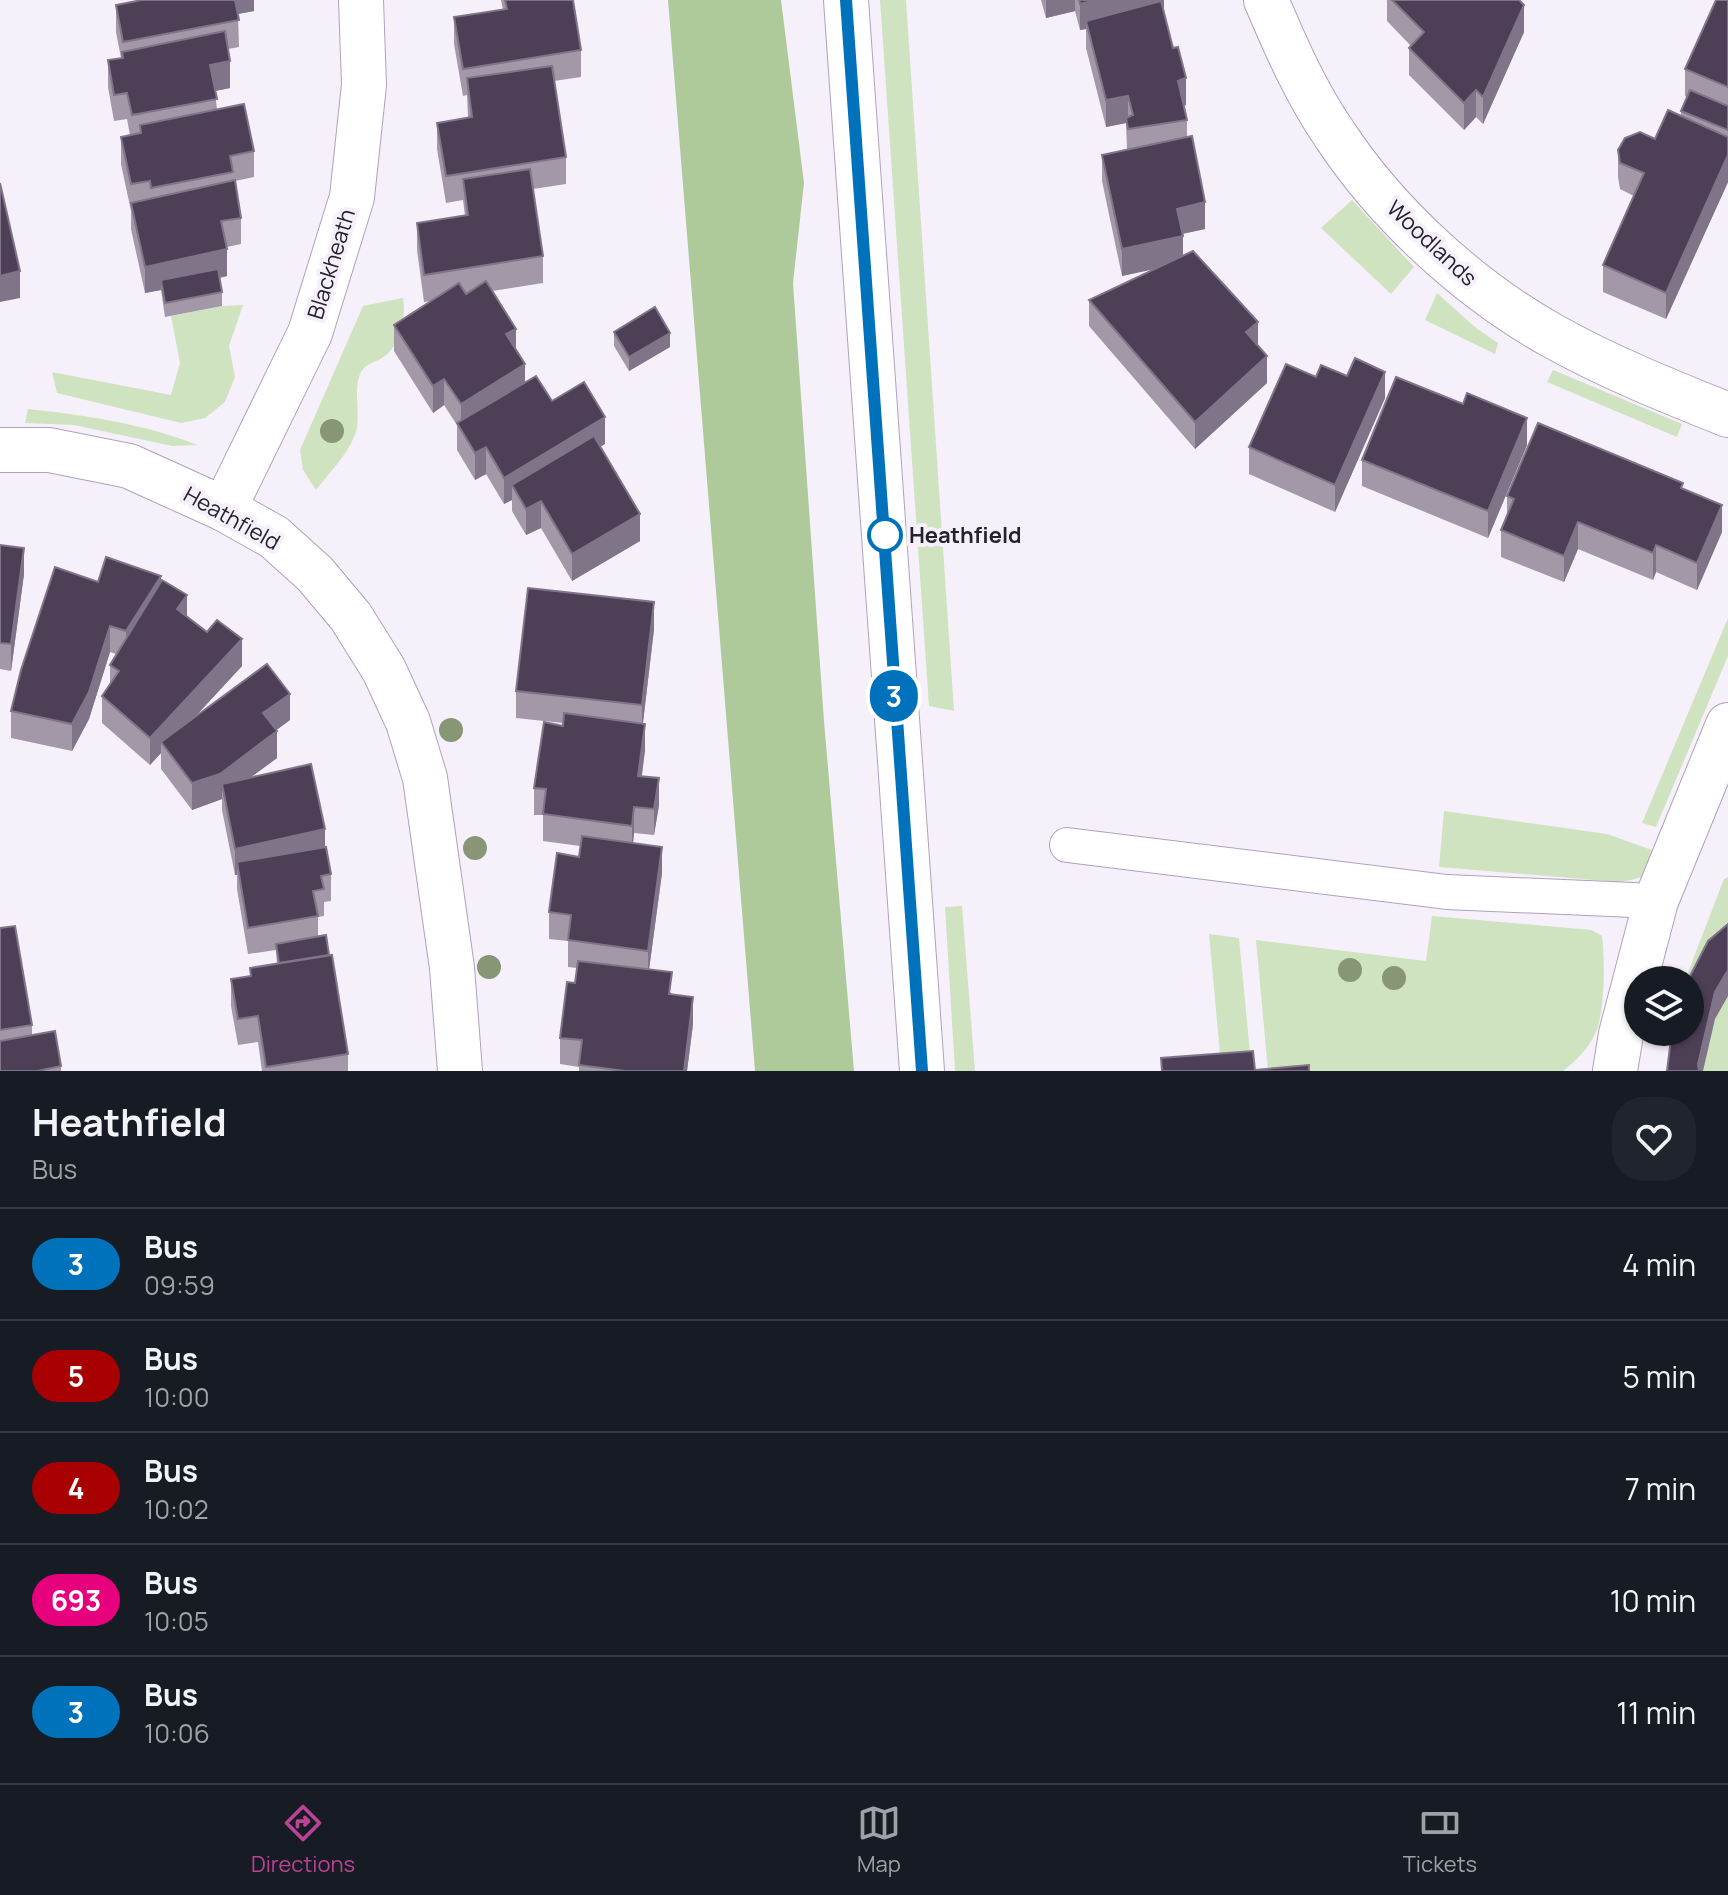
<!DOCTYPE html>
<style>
:root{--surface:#171b24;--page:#20242c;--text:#f1f3f6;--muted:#9ea1a6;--line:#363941;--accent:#bc4295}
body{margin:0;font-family:Manrope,sans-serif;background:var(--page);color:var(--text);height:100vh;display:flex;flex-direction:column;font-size:30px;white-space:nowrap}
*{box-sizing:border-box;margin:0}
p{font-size:26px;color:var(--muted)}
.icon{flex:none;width:44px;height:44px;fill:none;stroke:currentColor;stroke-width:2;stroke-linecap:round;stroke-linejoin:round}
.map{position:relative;height:1071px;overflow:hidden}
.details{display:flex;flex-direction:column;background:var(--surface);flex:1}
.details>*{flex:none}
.badge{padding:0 16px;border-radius:26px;font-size:28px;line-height:52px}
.tools{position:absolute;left:1624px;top:966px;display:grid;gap:16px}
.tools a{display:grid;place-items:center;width:80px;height:80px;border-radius:50%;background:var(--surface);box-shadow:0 2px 6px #0004;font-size:40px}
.map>.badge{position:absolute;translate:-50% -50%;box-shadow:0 0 0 4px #fff}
.round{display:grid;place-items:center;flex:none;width:84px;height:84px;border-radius:32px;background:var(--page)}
.overview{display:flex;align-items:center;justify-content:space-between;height:136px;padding:0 32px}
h1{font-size:38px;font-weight:700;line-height:60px}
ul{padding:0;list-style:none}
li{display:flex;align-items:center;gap:24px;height:112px;padding:0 32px;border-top:2px solid var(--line)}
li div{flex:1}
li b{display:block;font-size:30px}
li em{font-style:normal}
li .badge{min-width:88px;font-weight:700;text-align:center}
.tab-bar{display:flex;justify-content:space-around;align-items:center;height:112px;border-top:2px solid var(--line);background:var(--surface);font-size:22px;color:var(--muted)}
.tab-bar a{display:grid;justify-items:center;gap:4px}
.tab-bar .current{color:var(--accent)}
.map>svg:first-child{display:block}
.green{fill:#cfe3c1}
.forest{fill:#aeca9a}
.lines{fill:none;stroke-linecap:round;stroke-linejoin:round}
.service-casing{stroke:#b1a1bc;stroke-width:36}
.minor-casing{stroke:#b1a1bc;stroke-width:46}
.secondary-casing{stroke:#b1a1bc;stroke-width:46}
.service{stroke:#fff;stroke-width:34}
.minor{stroke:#fff;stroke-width:44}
.secondary{stroke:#fff;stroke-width:44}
.tree{fill:#879674}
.wall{fill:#a298a8}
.shaded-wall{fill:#807488}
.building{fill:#4d3f56;stroke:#807488;stroke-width:2}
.line-casing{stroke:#fff;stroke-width:18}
.line{stroke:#0072bc;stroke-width:12}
.stop-dot{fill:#fff;stroke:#0072bc;stroke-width:4}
.labels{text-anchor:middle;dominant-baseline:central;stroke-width:8;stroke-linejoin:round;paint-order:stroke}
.street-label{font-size:22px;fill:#27212b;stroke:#f6f0fb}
.stop-label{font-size:22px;font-weight:bold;fill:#27212b;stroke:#f6f0fb;text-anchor:start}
</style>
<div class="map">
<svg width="1728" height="1071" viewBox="0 0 1728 1071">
<rect width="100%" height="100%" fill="#f6f0fb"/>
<g class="green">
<path d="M880 0H906L954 711 929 706Z"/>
<path d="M1352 200 1414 267 1391 294 1321 228Z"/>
<path d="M1437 293 1476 328 1498 343 1495 354 1425 320Z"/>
<path d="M403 298C406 316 402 342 386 355 377 363 368 361 361 372 353 388 360 410 357 428 352 450 330 472 316 490L303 470 300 450 363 306Z"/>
<path d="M243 305 229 346 235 377 225 402 205 418 181 423 57 393 52 372 171 395 180 363 171 316 222 306Z"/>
<path d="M1553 370 1682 424 1677 437 1547 382Z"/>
<path d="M28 409C85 415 144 424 198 445L172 446 74 425 25 423Z"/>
<path d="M1728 618V656L1656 827 1642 823Z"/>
<path d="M1444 811 1607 834 1663 854C1650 877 1644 878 1618 882L1439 867Z"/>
<path d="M1728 877V1071H1670L1690 1032V980H1685L1724 879Z"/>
<path d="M962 906 975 1071H955L945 907Z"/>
<path d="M1432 916 1592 930 1602 936C1605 959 1605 1011 1596 1032 1589 1048 1576 1061 1563 1071H1268L1256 940 1426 961Z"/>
<path d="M1209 934 1239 938 1251 1063 1221 1065Z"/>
</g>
<path class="forest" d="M668 0H781L804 183 793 283 824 721 854 1071H755Z"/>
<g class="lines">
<g class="service-casing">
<path id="service" d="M1067 845 1447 892 1656 901"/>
</g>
<g class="minor-casing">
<g id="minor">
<path d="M1266 0C1286 47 1306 93 1335 135 1387 214 1469 289 1551 335 1608 367 1668 391 1728 415"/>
<path d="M0 450H49L129 466 224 509 274 537 315 574 351 617 384 670 408 722 425 778 452 968 460 1071"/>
<path d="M224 509 310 333 352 197 364 85 361 0"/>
<path d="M1615 1071 1621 1034 1656 901 1728 725"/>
</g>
</g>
<g class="secondary-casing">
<path id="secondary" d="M846 0 922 1071"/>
</g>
<use href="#service" class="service"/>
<use href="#minor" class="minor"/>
<use href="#secondary" class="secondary"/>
</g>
<g class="tree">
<circle cx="332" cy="431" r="12"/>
<circle cx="451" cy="730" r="12"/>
<circle cx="475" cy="848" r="12"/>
<circle cx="489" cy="967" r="12"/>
<circle cx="1350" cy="970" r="12"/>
<circle cx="1394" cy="978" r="12"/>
</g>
<g class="wall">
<path d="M254 0V11L238 14 239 47 228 49 230 88 215 91 217 110 254 151V177L235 181 241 218V244L227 247V276L220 278 222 292V306L165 317 161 290 145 293 131 229V211L121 164V137L130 135 127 119 114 121 108 87V60L121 58 116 32V5Z"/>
<path d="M501 0H573L581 50V77L554 81 566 157V184L533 189 543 256V283L492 291 516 349 525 383 552 401 605 444 600 446 640 541 572 581 541 528 526 535 512 511V500L504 504 486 474 475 480 457 450V425L444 405 433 413 394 351V325L431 301 424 302 417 250V223L465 216 463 200 446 203 437 149V123L468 118 467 95 463 96 454 44V17L503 10Z"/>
<path d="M1041 0H1164V10H1163L1186 105 1184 106 1187 120V137L1205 229 1182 234 1183 256 1258 345 1267 383 1195 449 1089 326V300L1156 268 1122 276 1102 181V155L1127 150 1126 123 1106 127 1086 48V29L1080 30 1075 11 1046 18Z"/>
<path d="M1387 0H1519L1524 32 1483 124 1476 117 1464 130 1409 75V48L1411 46 1387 21Z"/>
<path d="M1728 0V182L1666 319 1603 292V265L1634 196 1620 189 1618 177V150L1655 139 1681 115V111L1687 97 1685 96V69Z"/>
<path d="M614 332 670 347 629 371 614 346Z"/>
<path d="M1316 377 1385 398 1335 512 1249 474V447Z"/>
<path d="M1527 445 1488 538 1362 486V460Z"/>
<path d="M1683 488 1722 532 1697 590 1656 572 1653 580 1578 549 1564 582 1501 557V530L1507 515V496Z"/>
<path d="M0 545 24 574 11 671 0 669Z"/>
<path d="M98 582H161L187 616 242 666 193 719 290 720 276 730 277 758 251 777 325 847 331 874V901L324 902V916L318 917V936L348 1054V1071H262L258 1042 238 1045 231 1006V979L250 976V968L277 964 276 950 248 954 237 889V875H235L222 810V799L192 810 161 769V753L150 765 102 723V696L110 684V665L116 654 110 652 89 719 72 751 11 738V711Z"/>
<path d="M654 629 643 723 645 750 642 776 659 805 654 835 634 833 633 843 662 873 649 970 672 994 693 1024 687 1071H579V1067L560 1064V1038L575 983 577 968 568 967V941L549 939V912L579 857 580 846 543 841V815H534V788L563 723 516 718V691Z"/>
<path d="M0 928 32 1025V1036L61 1066V1071H0Z"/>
</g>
<g class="shaded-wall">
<path d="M232 0H254V11L232 15Z"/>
<path d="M1046 0H1075V11L1046 18Z"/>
<path d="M1095 0H1164V10L1088 28 1086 21V29L1080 30V4Z"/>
<path d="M1524 5V32L1483 124V97Z"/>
<path d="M230 61V88L210 92V65Z"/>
<path d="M1186 78V105L1178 107V81Z"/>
<path d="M1476 90V117L1464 130V103Z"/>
<path d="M1128 96V122L1126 118V123L1106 127V100Z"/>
<path d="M1728 155V182L1666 319V293Z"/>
<path d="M1205 202V229L1177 235V209Z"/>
<path d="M1183 236V263L1122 276V249Z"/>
<path d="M227 249V276L163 289 161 280V290L145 293V267Z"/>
<path d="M20 271V298L0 302V276Z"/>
<path d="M1258 322V349L1246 332Z"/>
<path d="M516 329V355L506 334Z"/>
<path d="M670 333V347L629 371V357Z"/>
<path d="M1267 356V383L1195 449V422Z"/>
<path d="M525 364V390L461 431V404Z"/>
<path d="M1385 372V398L1335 512V485Z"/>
<path d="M444 379V405L433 413V386Z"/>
<path d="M605 417V444L518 496 512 485V500L504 504V478Z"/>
<path d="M1527 418V445L1488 538V511Z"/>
<path d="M486 447V474L475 480V453Z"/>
<path d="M541 501V528L526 535V509Z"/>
<path d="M1722 505V532L1697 590V563Z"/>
<path d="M640 514V541L572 581V554Z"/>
<path d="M1578 522V549L1564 582V556Z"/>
<path d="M1656 545V572L1653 580V553Z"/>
<path d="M24 548V574L11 671V644Z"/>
<path d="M161 576V603L126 658V631Z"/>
<path d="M187 595V622L177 609Z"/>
<path d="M654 602V629L642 731V705Z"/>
<path d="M110 626V652L89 719 72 751V724Z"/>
<path d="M242 639V666L165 749 161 742V753L150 765V738Z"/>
<path d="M290 694V720L263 740V713Z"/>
<path d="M645 724V750L638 802V776Z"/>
<path d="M277 731V758L224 797 222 784V799L192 810V783Z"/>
<path d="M659 778V805L654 835V809Z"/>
<path d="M634 807V833L632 853V826Z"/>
<path d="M325 829V856L237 862V875H235V849Z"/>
<path d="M662 847V873L648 977V951Z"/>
<path d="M1728 970V996L1715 1019 1703 1071H1698V1064L1715 992Z"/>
<path d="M693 997V1024L687 1071H684Z"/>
</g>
<g class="building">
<path d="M142 0H235L239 20 123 42 116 5Z"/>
<path d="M505 0H573L581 50 463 69 454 17 507 9Z"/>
<path d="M1079 0H1095L1080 4Z"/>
<path d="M1392 0H1519L1524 5 1483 97 1476 90 1464 103 1409 48 1424 32Z"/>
<path d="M1716 0H1728V87L1685 69Z"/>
<path d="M1161 1 1173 48 1178 47 1186 78 1178 81 1187 120 1128 129 1126 118 1133 115 1128 96 1106 100 1086 21Z"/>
<path d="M225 31 230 61 210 65 217 99 132 115 127 93 114 95 108 60 123 58 122 52Z"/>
<path d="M552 66 566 157 446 176 437 123 472 117 467 78Z"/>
<path d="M1690 90 1728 106V130L1681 111Z"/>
<path d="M244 104 254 151 230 156 233 172 151 188 150 181 131 184 121 137 141 133 140 125Z"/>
<path d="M1668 110 1728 137V155L1666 293 1603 265 1644 173 1620 163 1618 150 1625 138 1640 132 1655 139Z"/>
<path d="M1192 136 1205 202 1177 209 1183 236 1122 249 1102 155Z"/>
<path d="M530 169 543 256 424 275 417 223 468 215 463 179Z"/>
<path d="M235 180 241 218 221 221 227 249 145 267 131 203Z"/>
<path d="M0 183 20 271 0 276Z"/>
<path d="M1193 251 1258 322 1246 332 1267 356 1195 422 1089 300Z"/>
<path d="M218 269 222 292 165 303 161 280Z"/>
<path d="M486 281 516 329 506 334 525 364 461 404 444 379 433 386 394 325 459 283 466 294Z"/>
<path d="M655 307 670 333 629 357 614 332Z"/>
<path d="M1355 358 1385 372 1335 485 1249 447 1286 364 1316 377 1321 365 1347 376Z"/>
<path d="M536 376 552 401 584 382 605 417 504 478 486 447 475 453 457 423Z"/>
<path d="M1396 377 1463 404 1467 393 1527 418 1488 511 1362 460Z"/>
<path d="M1538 423 1683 483 1681 488 1722 505 1697 563 1656 545 1653 553 1578 522 1564 556 1501 530 1514 499 1507 496Z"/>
<path d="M594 436 640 514 572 554 541 501 526 509 512 485Z"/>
<path d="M0 545 24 548 11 644 0 643Z"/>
<path d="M106 557 161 576 126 631 110 626 89 692 72 724 11 711 21 670 55 567 98 582Z"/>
<path d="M162 580 187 595 177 609 207 632 217 620 242 639 150 738 102 696 119 671 110 665Z"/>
<path d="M528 588 654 602 642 705 516 691Z"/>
<path d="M267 664 290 694 263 713 277 731 220 774 192 783 161 742Z"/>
<path d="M564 713 645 724 638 776 659 778 654 809 634 807 632 826 543 814 546 789 534 788 544 722 563 726Z"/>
<path d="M311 764 325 829 235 849 222 784Z"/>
<path d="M582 836 662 847 648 951 568 940 571 915 549 912 557 853 579 857Z"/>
<path d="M326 847 331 874 321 876 324 889 313 891 318 916 248 928 237 862Z"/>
<path d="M1728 924V970L1715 992 1698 1064 1699 1071H1667L1670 1047 1673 1032H1690V980H1688L1708 941Z"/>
<path d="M15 926 32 1025 0 1030V928Z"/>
<path d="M326 935 329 955 279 963 276 944Z"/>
<path d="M332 955 348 1054 266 1067 258 1016 238 1019 231 979 251 976 250 968Z"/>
<path d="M578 961 672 972 669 994 693 997 684 1071H625L579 1065 582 1040 560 1038 567 982 575 983Z"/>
<path d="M55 1031 61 1066 38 1071H0V1041Z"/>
<path d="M1253 1051 1255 1070 1309 1065V1071H1162L1161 1058Z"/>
</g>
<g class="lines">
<g class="line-casing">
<path id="line" d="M846 0C873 357 895 714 922 1071"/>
</g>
<use href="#line" class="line"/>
</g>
<circle class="stop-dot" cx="885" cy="535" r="16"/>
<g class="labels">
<g class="street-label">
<text transform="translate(1432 243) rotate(43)">Woodlands</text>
<text transform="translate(331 264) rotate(-73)">Blackheath</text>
<text transform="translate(232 518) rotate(29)">Heathfield</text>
</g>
<g class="stop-label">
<text x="909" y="535">Heathfield</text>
</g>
</g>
</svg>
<div class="tools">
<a><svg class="icon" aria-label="layers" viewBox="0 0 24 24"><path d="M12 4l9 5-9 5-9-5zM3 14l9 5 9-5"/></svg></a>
</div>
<b class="badge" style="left:894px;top:696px;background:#0072bc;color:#fff">3</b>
</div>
<section class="details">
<div class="overview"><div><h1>Heathfield</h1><p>Bus</p></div><a class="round"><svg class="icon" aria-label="heart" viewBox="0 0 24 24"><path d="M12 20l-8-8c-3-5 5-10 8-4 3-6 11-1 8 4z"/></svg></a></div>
<ul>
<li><span class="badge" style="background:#0072bc;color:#fff">3</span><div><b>Bus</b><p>09:59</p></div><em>4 min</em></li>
<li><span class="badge" style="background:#a80000;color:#fff">5</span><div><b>Bus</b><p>10:00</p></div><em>5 min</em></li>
<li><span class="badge" style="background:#a80000;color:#fff">4</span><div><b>Bus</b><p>10:02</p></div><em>7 min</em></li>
<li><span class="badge" style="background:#e6007e;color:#fff">693</span><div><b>Bus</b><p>10:05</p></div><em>10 min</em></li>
<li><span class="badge" style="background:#0072bc;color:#fff">3</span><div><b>Bus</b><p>10:06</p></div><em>11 min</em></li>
</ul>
</section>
<nav class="tab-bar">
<a class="current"><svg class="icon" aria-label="directions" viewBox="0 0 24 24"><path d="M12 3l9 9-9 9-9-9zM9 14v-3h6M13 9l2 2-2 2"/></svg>Directions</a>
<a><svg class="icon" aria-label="map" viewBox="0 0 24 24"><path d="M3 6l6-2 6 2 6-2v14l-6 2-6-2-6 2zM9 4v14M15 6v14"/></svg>Map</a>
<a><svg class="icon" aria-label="tickets" viewBox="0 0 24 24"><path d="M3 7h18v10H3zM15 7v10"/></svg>Tickets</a>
</nav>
